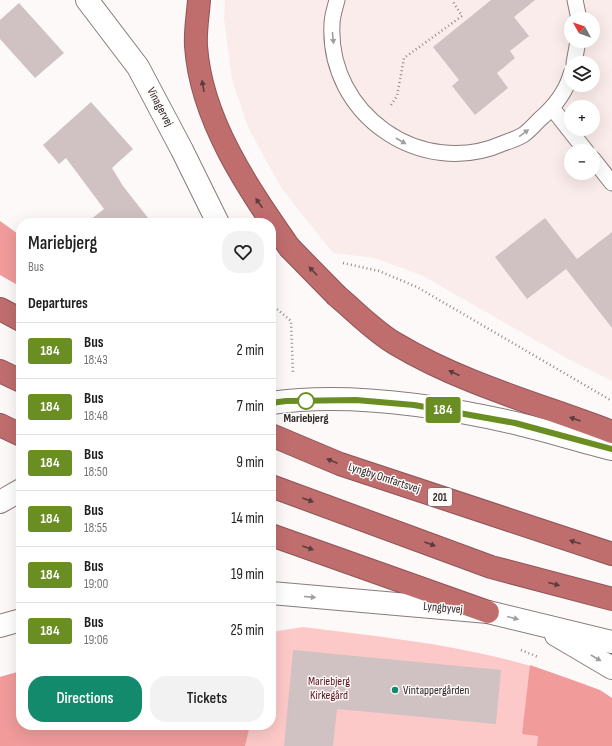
<!DOCTYPE html>
<meta charset="utf-8">
<style>
:root{--surface:#fff;--page:#f2f2f2;--text:#222;--muted:#767676;--line:#e0e0e0;--accent:#148a6c}
body{margin:0;font-family:"Sofia Sans Condensed",sans-serif;background:var(--page);color:var(--text);height:100vh;display:flex;flex-direction:column;font-size:15px;white-space:nowrap}
*{box-sizing:border-box;margin:0}
p{font-size:13px;color:var(--muted)}
.icon{flex:none;width:22px;height:22px;fill:none;stroke:currentColor;stroke-width:2;stroke-linecap:round;stroke-linejoin:round}
.map{position:relative;flex:1;overflow:hidden}
.panel{position:absolute;left:16px;top:218px;width:260px;height:512px;display:flex;flex-direction:column;background:var(--surface);border-radius:16px;box-shadow:0 4px 16px #0002}
.panel>*{flex:none}
.badge{padding:0 8px;border-radius:3px;font-size:14px;line-height:26px}
.needle{width:26px;rotate:310deg}
.buttons{position:absolute;left:564px;top:12px;display:grid;gap:8px}
.buttons a{display:grid;place-items:center;width:36px;height:36px;border-radius:50%;background:var(--surface);box-shadow:0 4px 16px #0002;font-size:20px}
.map>.badge{position:absolute;translate:-50% -50%;box-shadow:0 0 0 2px #fff}
h2{padding:0 12px;font-size:15px;line-height:36px}
.round{display:grid;place-items:center;flex:none;width:42px;height:42px;border-radius:16px;background:var(--page)}
.summary{display:flex;align-items:center;justify-content:space-between;height:68px;padding:0 12px}
h1{font-size:19px;font-weight:600;line-height:30px}
.action{display:flex;gap:8px;margin-top:auto;padding:8px 12px}
.action a{flex:1;height:46px;border-radius:16px;background:var(--accent);color:#fff;font-size:16px;font-weight:600;line-height:46px;text-align:center}
.action a+a{background:var(--page);color:var(--text)}
ul{padding:0;list-style:none}
li{display:flex;align-items:center;gap:12px;height:56px;padding:0 12px;border-top:1px solid var(--line)}
li div{flex:1}
li b{display:block;font-size:15px}
li em{font-style:normal}
li .badge{min-width:44px;font-weight:700;text-align:center}
.map>svg:first-child{display:block}
.built{fill:#faeceb;fill-rule:evenodd}
.green{fill:#fdc9c8}
.forest{fill:#f19b9b}
.building{fill:#d0c2c2}
.lines{fill:none;stroke-linecap:round;stroke-linejoin:round}
.lane-casing{stroke:#887c7b;stroke-width:17}
.street-casing{stroke:#887c7b;stroke-width:24}
.secondary-casing{stroke:#887c7b;stroke-width:24}
.highway-casing{stroke:#8d5556;stroke-width:24}
.path{stroke:#8f8a8a;stroke-width:2.5;stroke-dasharray:1 3;stroke-linecap:butt}
.lane{stroke:#fff;stroke-width:15}
.street{stroke:#fff;stroke-width:22}
.secondary{stroke:#fff;stroke-width:22}
.highway{stroke:#c06d6e;stroke-width:22}
.highway-bridge-casing{stroke:#8d5556;stroke-width:24;stroke-linecap:butt}
.highway-bridge{stroke:#c06d6e;stroke-width:22}
.oneway{fill:#a09e9e}
.oneway2{fill:#593d3d}
.line-casing{stroke:#fff;stroke-width:9}
.line{stroke:#6b8e23;stroke-width:6}
.stop-dot{fill:#fff;stroke:#6b8e23;stroke-width:2}
.poi-dot{fill:#148a6c;stroke:#fef9f9;stroke-width:1.5}
.labels{text-anchor:middle;dominant-baseline:central;stroke-width:3;stroke-linejoin:round;paint-order:stroke}
.shield{fill:#fef9f9;stroke:#6c6767;stroke-width:1}
.shield-label{font-size:11px;font-weight:bold;fill:#2d2828}
.street-label{font-size:12px;fill:#2d2828;stroke:#fef9f9}
.stop-label{font-size:12px;font-weight:bold;fill:#2d2828;stroke:#fef9f9}
.park-label{font-size:12px;fill:#5d121b;stroke:#fef9f9}
.poi-label{font-size:12px;fill:#2d2828;stroke:#fef9f9;text-anchor:start}
</style>
<div class="map">
<svg width="612" height="746" viewBox="0 0 612 746">
<rect width="100%" height="100%" fill="#fef9f9"/>
<path class="built" d="M225 0H612V381L570 360 423 276 375 258 333 253 282 189 248 127 232 80 224 18ZM571 19H593V41H571ZM571 63H593V85H571ZM571 107H593V129H571ZM571 151H593V173H571Z"/>
<path class="green" d="M303 627C390 638 476 646 559 675 578 682 596 687 612 698V746H0V677L21 671V725H271V632Z"/>
<g class="forest">
<path d="M0 221 21 236V287L0 275Z"/>
<path d="M530 665 600 690 612 698V746H537L538 736 522 734Z"/>
<path d="M21 671V725H250L245 746H0V677Z"/>
</g>
<g class="building">
<path d="M491 0H535L514 17 529 36 510 51 515 58 497 73 508 88 475 115 452 86 459 80 433 47Z"/>
<path d="M19 3 64 53 35 78 0 39V20Z"/>
<path d="M91 102 133 149 112 168 123 186 152 223H86L104 209 66 158 59 164 43 145Z"/>
<path d="M545 218 577 259 612 232V328L566 269 527 299 495 257Z"/>
<path d="M293 650 501 670 496 724 337 709 333 746H284Z"/>
</g>
<g class="lines">
<g class="lane-casing">
<g id="lane">
<path d="M337 0C335 8 332 16 332 24 327 114 421 180 504 143 510 141 518 138 523 135 529 131 534 125 539 120 553 108 566 92 571 74"/>
<path d="M575 0 579 19"/>
<path d="M574 63 578 41"/>
<path d="M552 108 586 151"/>
<path d="M593 159 612 183"/>
</g>
</g>
<g class="street-casing">
<path id="street" d="M87 0 138 67 182 150 218 223"/>
</g>
<g class="secondary-casing">
<g id="secondary">
<path d="M271 403C347 392 440 406 515 423 548 431 580 441 612 449"/>
<path d="M0 502 21 490"/>
<path d="M271 593 488 612 612 642"/>
<path d="M0 626 21 620"/>
<path d="M556 635 612 668"/>
</g>
</g>
<g class="highway-casing">
<g id="highway">
<path d="M199 0C198 15 195 31 196 46 201 120 248 188 289 247"/>
<path d="M337 296C355 311 375 332 396 344 463 384 539 404 612 432"/>
<path d="M0 309 21 320"/>
<path d="M0 371 21 381"/>
<path d="M0 425 21 435"/>
<path d="M271 435 340 464 612 554"/>
<path d="M271 486 491 567 612 599"/>
<path d="M271 535 488 612"/>
</g>
</g>
<g class="path">
<path d="M391 105 397 96 404 58 462 16 452 0"/>
<path d="M343 263 379 271 417 287 612 401"/>
<path d="M271 304 291 321 293 374"/>
<path d="M521 650 538 657"/>
</g>
<use href="#lane" class="lane"/>
<use href="#street" class="street"/>
<use href="#secondary" class="secondary"/>
<use href="#highway" class="highway"/>
<g class="highway-bridge-casing">
<path id="highway-bridge" d="M289 247 337 296"/>
</g>
<use href="#highway-bridge" class="highway-bridge"/>
</g>
<defs><path id="oneway-solid" d="M-6-.8H1V-3.2L6.5 0L1 3.2V.8H-6Z"/></defs>
<g class="oneway">
<use href="#oneway-solid" transform="translate(333 38) rotate(84)"/>
<use href="#oneway-solid" transform="translate(524 133) rotate(-36)"/>
<use href="#oneway-solid" transform="translate(401 141) rotate(30)"/>
<use href="#oneway-solid" transform="translate(310 597) rotate(5)"/>
<use href="#oneway-solid" transform="translate(513 618) rotate(14)"/>
<use href="#oneway-solid" transform="translate(596 658) rotate(30)"/>
</g>
<g class="oneway2">
<use href="#oneway-solid" transform="translate(203 86) rotate(-100)"/>
<use href="#oneway-solid" transform="translate(259 203) rotate(-125)"/>
<use href="#oneway-solid" transform="translate(313 271) rotate(-134)"/>
<use href="#oneway-solid" transform="translate(454 373) rotate(-156)"/>
<use href="#oneway-solid" transform="translate(575 419) rotate(-161)"/>
<use href="#oneway-solid" transform="translate(332 461) rotate(-157)"/>
<use href="#oneway-solid" transform="translate(308 500) rotate(20)"/>
<use href="#oneway-solid" transform="translate(575 542) rotate(-162)"/>
<use href="#oneway-solid" transform="translate(430 544) rotate(20)"/>
<use href="#oneway-solid" transform="translate(308 548) rotate(19)"/>
<use href="#oneway-solid" transform="translate(554 584) rotate(15)"/>
</g>
<g class="lines">
<g class="line-casing">
<path id="line" d="M271 403 286 401 356 400 414 405 515 423 612 449"/>
</g>
<use href="#line" class="line"/>
</g>
<circle class="stop-dot" cx="306" cy="401" r="8"/>
<circle class="poi-dot" cx="395" cy="690" r="4"/>
<g class="labels">
<rect class="shield" x="428" y="488" width="24" height="18" rx="3"/>
<g class="shield-label">
<text x="440" y="497">201</text>
</g>
<g class="street-label">
<text transform="translate(160 107) rotate(62)">Vinagervej</text>
<text transform="translate(384 478) rotate(18)">Lyngby Omfartsvej</text>
<text transform="translate(443 608) rotate(5)">Lyngbyvej</text>
</g>
<g class="stop-label">
<text x="306" y="418">Mariebjerg</text>
</g>
<g class="park-label">
<text x="329" y="681">Mariebjerg<tspan x="329" dy="14">Kirkegård</tspan></text>
</g>
<g class="poi-label">
<text x="403" y="690">Vintappergården</text>
</g>
</g>
</svg>
<div class="buttons">
<a><svg class="needle" viewBox="-14 -14 28 28"><path d="M0-13l5 13h-10z" fill="#e53935"/><path d="M0 13l5-13h-10z" fill="#767676"/></svg></a>
<a><svg class="icon" aria-label="layers" viewBox="0 0 24 24"><path d="M12 4l9 5-9 5-9-5zM3 14l9 5 9-5"/></svg></a>
<a>+</a>
<a>−</a>
</div>
<b class="badge" style="left:443px;top:410px;background:#6b8e23;color:#fff">184</b>
<section class="panel">
<div class="summary"><div><h1>Mariebjerg</h1><p>Bus</p></div><a class="round"><svg class="icon" aria-label="heart" viewBox="0 0 24 24"><path d="M12 20l-8-8c-3-5 5-10 8-4 3-6 11-1 8 4z"/></svg></a></div>
<h2>Departures</h2>
<ul>
<li><span class="badge" style="background:#6b8e23;color:#fff">184</span><div><b>Bus</b><p>18:43</p></div><em>2 min</em></li>
<li><span class="badge" style="background:#6b8e23;color:#fff">184</span><div><b>Bus</b><p>18:48</p></div><em>7 min</em></li>
<li><span class="badge" style="background:#6b8e23;color:#fff">184</span><div><b>Bus</b><p>18:50</p></div><em>9 min</em></li>
<li><span class="badge" style="background:#6b8e23;color:#fff">184</span><div><b>Bus</b><p>18:55</p></div><em>14 min</em></li>
<li><span class="badge" style="background:#6b8e23;color:#fff">184</span><div><b>Bus</b><p>19:00</p></div><em>19 min</em></li>
<li><span class="badge" style="background:#6b8e23;color:#fff">184</span><div><b>Bus</b><p>19:06</p></div><em>25 min</em></li>
</ul>
<div class="action"><a>Directions</a><a>Tickets</a></div>
</section>
</div>
